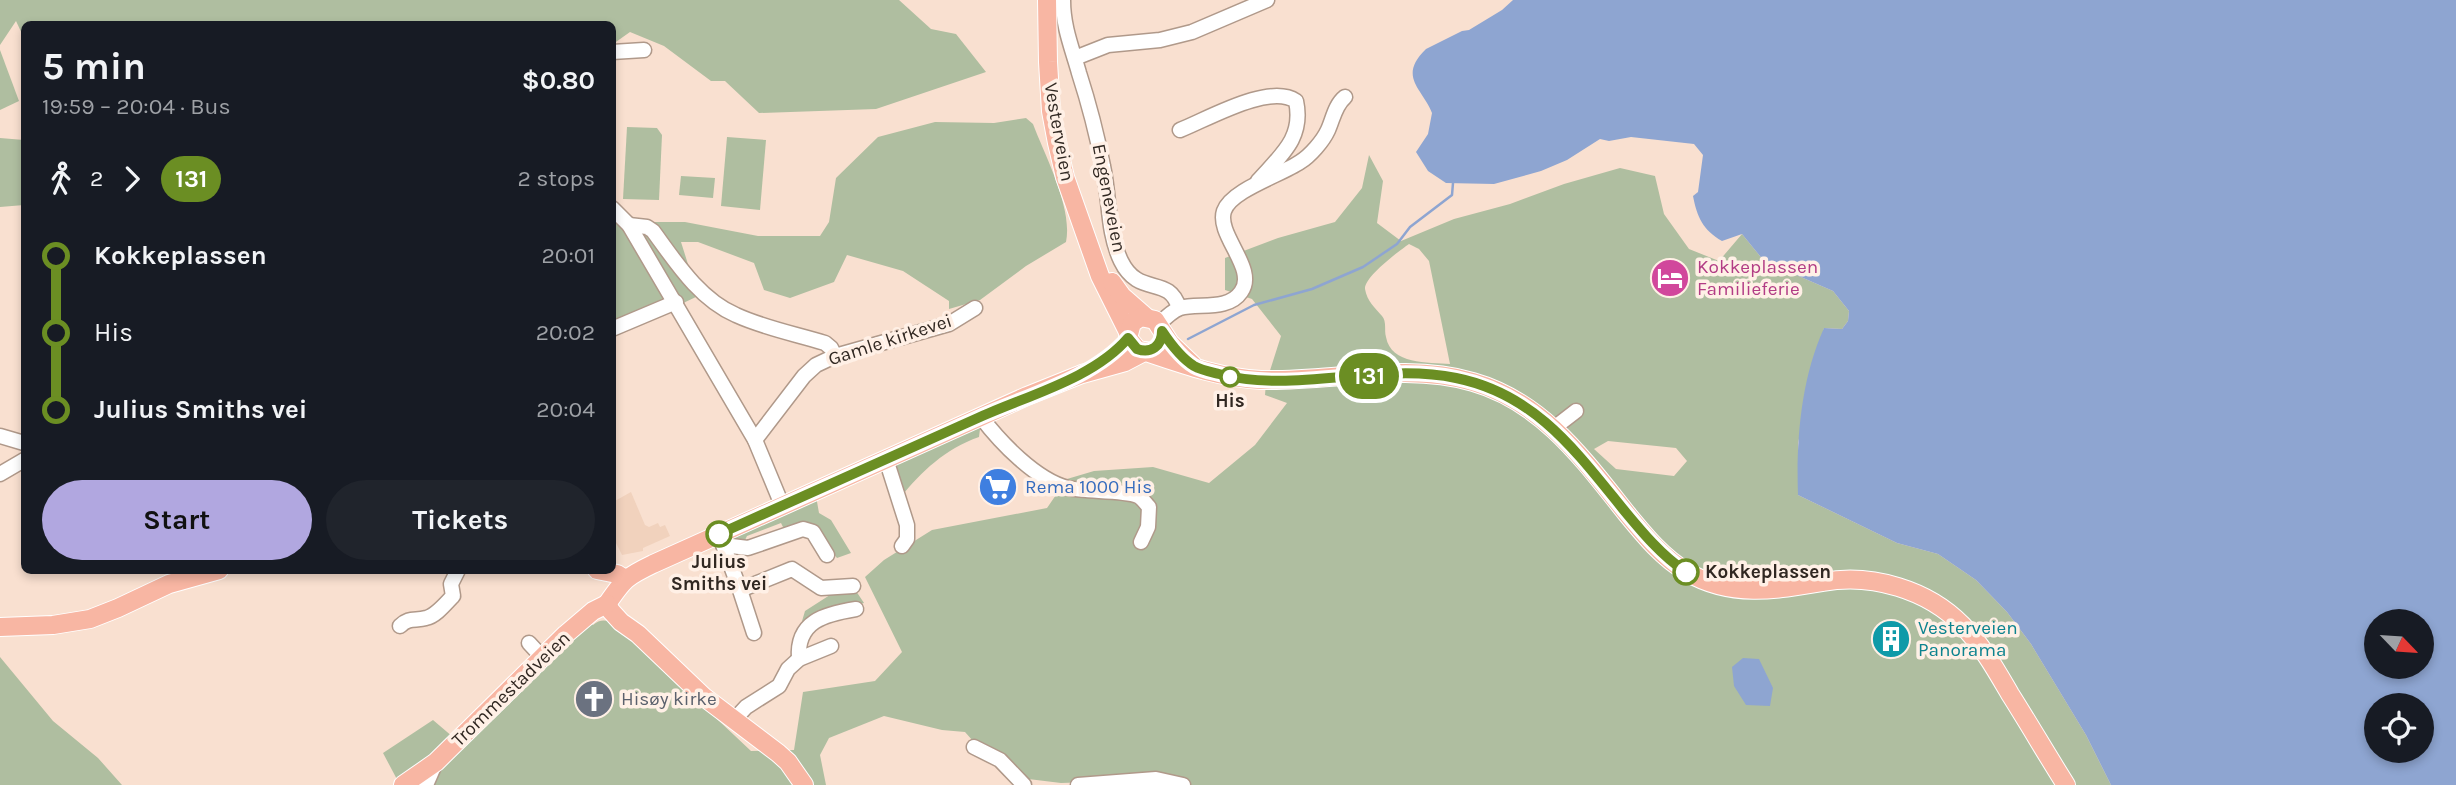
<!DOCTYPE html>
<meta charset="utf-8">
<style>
:root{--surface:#171b24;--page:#20242c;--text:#f1f3f6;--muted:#9ea1a6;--accent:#b1a7e0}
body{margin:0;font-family:Karla,sans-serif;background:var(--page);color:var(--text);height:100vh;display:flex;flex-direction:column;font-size:26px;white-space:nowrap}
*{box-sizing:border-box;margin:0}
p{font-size:23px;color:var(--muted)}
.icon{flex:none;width:38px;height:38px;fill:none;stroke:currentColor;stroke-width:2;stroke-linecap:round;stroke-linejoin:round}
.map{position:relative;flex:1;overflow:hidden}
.details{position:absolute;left:21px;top:21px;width:595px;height:553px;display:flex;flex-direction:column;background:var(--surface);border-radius:10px;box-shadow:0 4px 10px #0003}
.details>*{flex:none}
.badge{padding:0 14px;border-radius:23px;font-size:24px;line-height:46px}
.needle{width:46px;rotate:115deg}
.buttons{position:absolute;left:2364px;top:609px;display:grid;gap:14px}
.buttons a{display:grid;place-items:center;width:70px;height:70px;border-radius:50%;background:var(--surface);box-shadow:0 4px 10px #0003;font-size:35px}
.map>.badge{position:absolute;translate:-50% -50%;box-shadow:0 0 0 4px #fff}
.legs{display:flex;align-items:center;gap:10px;height:77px;padding:0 21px;font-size:23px}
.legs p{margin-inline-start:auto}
.headline{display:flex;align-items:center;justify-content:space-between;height:119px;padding:0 21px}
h1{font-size:38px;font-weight:700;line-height:52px}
.action{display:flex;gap:14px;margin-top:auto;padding:14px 21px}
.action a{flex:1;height:80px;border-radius:42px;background:var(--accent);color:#111;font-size:28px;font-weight:700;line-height:80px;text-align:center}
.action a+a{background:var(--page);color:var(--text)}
ul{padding:0 21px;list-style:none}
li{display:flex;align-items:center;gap:24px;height:77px;font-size:26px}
li i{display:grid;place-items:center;width:10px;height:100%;margin:0 9px;background:currentColor}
li i::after{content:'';width:18px;height:18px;margin:-9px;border:5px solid;border-radius:50%;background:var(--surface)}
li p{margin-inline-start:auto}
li:first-child i{background:linear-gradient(#0000 50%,currentColor 0)}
li:last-child i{background:linear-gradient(currentColor 50%,#0000 0)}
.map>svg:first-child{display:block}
.built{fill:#f1d2bd}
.green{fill:#afbea0;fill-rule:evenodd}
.water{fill:#8ea5d1;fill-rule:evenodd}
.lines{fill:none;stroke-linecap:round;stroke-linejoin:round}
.stream{stroke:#8ea5d1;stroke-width:2.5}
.minor-casing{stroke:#b0998a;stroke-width:17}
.major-casing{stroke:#fff;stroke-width:20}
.minor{stroke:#fff;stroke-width:14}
.major{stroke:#f8b6a3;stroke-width:18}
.line-1-casing{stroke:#fff;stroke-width:16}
.line-1{stroke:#6b8e23;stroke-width:10}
.stop-1-dot{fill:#fff;stroke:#6b8e23;stroke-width:3.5}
.labels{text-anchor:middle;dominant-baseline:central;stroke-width:7;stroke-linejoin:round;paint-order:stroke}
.street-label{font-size:19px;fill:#312822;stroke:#fff0e6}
.hotel-label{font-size:19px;fill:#b23c85;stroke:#fff0e6;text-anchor:start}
.stop-label{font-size:19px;font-weight:bold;fill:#312822;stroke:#fff0e6}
.shop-label{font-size:19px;fill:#366cbe;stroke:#fff0e6;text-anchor:start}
.culture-label{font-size:19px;fill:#0d838f;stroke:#fff0e6;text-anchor:start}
.worship-label{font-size:19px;fill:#5b616d;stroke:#fff0e6;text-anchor:start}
</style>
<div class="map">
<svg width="2456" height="785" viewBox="0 0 2456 785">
<rect width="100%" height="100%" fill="#f9e0d0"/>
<path class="built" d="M631 492 645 525 649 527 658 523 660 527 665 525 670 536 643 548V551L622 555 613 537V502Z"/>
<g class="green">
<path d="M0 0H899L931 29 956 34 986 72 876 109 759 113 725 81H711L664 46 630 32 613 44 612 24H24V38L16 21 0 45Z"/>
<path d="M0 50 19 101 0 110Z"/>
<path d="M1026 118 1033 124C1045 156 1073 208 1066 242L1026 266 980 300 949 309V301L903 271 847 255 834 282 790 298 764 290 754 263 698 242H681L698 296 658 315 613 333V218L629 222H685L758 236H820L829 222 836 178 878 137 935 122 994 123Z"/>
<path d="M627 127 657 128 662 135 659 200 623 199Z"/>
<path d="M727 137 766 140 760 210 721 206Z"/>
<path d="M0 138 24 140V205L0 207Z"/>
<path d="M1369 155 1383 181 1377 223 1401 241 1454 219 1510 204 1564 184 1620 168 1655 176 1664 214 1689 249 1719 261 1742 234 1764 261 1833 291 1849 311 1848 321 1842 329 1824 328 1798 443V495L1897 543 1938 554 1976 580 2007 612 2031 644 2086 735 2111 785H1165L1120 781 1061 783 1004 776 965 732 942 730 884 716 829 738 820 755 826 785H400L383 753 433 720 460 743 588 621 593 625C601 618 608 620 617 625L751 751 794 750 803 692 875 681 902 652 865 577 884 560 932 530 1047 508 1067 479 1094 471 1153 467 1209 483 1255 445 1287 403 1265 395 1266 383 1281 336 1252 299 1225 290V258L1278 238 1335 222 1362 188ZM1409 244 1419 249 1429 261 1450 364C1428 362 1391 365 1386 337 1384 330 1387 322 1382 316 1375 308 1367 301 1365 289 1364 277 1399 251 1409 244ZM1608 441 1676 448 1687 461 1674 476 1616 469 1594 449Z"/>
<path d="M681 176 715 178 713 198 679 195Z"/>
<path d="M976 426 980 429 979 437C945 449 922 471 900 498L889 464Z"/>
<path d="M816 496 819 513 831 520 851 553 837 558 817 533 784 529 781 523 747 536 744 542 728 539Z"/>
<path d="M856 591 864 603 836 609 800 628 805 611 833 593Z"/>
<path d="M0 657 53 721 98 758 122 785H0Z"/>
</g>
<g class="water">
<path d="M1513 0H2456V785H2111L2086 735 2031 644 2007 612 1976 580 1938 554 1897 543 1798 495C1796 440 1801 379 1824 328L1842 329 1848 321 1849 311 1833 291 1764 261 1742 234 1722 241C1703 230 1697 217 1693 196L1698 192 1703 155 1694 144 1631 137 1609 141 1600 139 1567 160 1541 171 1494 184 1446 183 1428 171 1416 152 1428 134 1432 113C1423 89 1397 77 1426 49L1462 31 1469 30 1502 10ZM2376 621H2422V667H2376ZM2376 705H2422V751H2376Z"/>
<path d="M1743 658 1759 659 1773 688 1770 706 1746 705 1734 686 1732 667Z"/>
</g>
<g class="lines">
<path class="stream" d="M1188 339 1254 305 1312 289 1363 267 1397 244 1410 227 1452 195 1453 183"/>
<g class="minor-casing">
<g id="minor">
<path d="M1063 0C1063 27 1072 48 1079 73 1089 104 1097 135 1103 166 1110 198 1107 232 1121 261 1139 298 1169 274 1179 308"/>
<path d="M612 52 644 50"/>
<path d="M1075 58 1108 45 1160 40 1192 32 1267 0"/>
<path d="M1180 130C1208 119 1269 83 1296 101 1304 138 1281 155 1258 181"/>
<path d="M612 208 629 225 755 440 782 505"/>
<path d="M629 225 647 227 653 231C675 261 699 299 736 315 764 328 796 334 825 343L831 348 835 356"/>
<path d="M1159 324C1165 318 1172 311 1180 308 1199 303 1228 311 1241 292 1258 269 1216 235 1224 211 1231 190 1281 175 1300 162 1310 156 1323 141 1328 130 1333 119 1335 105 1345 97"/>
<path d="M612 329 676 302"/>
<path d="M981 417C1000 442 1036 480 1068 488 1086 492 1124 490 1138 496 1142 498 1146 504 1149 507L1148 527 1141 542"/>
<path d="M1554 428 1576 411"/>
<path d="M0 436 24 443"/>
<path d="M755 440 804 376 816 365 835 356 949 324 975 308"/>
<path d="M886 459 907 525V539L902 546"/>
<path d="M0 474 24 460"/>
<path d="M719 534 740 590 792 569 821 588 853 586"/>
<path d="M723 545 748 548 803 529 813 532 827 555"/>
<path d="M740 590 754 633"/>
<path d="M400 626C409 617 415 621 426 618 436 616 446 603 453 596L451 584 458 570"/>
<path d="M529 643 542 657"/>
<path d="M799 659C796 621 825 614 856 609"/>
<path d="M734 720 746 707 779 686 788 669 799 659 831 646"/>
<path d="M974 747 1000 760 1024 785"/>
<path d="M426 785 436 762"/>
<path d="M1078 785 1156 779 1183 785"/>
</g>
</g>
<g class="major-casing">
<g id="major">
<path d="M1047 0 1048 62 1051 111 1057 143 1065 177 1100 276 1128 332"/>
<path d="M1112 282 1122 296 1146 317"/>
<path d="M1193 365 1170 343 1155 320 1141 317 1132 323 1128 338 1137 349C1176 362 1218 378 1261 380 1329 382 1406 362 1473 382 1543 402 1584 460 1627 514 1645 536 1663 558 1687 572 1731 598 1776 590 1823 582 1872 573 1928 590 1962 625 1982 645 1996 670 2010 694 2029 724 2047 755 2066 785"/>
<path d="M597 570 617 574 625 579"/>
<path d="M607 604C624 579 626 577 653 564L1027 396 1082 374 1125 362 1146 351"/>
<path d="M607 604 611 611 621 622 638 634 704 697 778 753 788 762 804 785"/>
<path d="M0 627 53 625 90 619 118 608 169 584 219 570"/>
<path d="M403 785 436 762 566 634 593 611 607 604"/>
</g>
</g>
<use href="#minor" class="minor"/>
<use href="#major" class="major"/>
</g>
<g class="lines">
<g class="line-1-casing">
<path id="line-1" d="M719 534C806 495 893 456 980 417 1029 395 1094 378 1128 338L1137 349C1151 354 1162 346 1162 331 1170 343 1181 358 1194 366 1201 370 1211 372 1219 374 1296 394 1379 362 1456 378 1535 394 1575 450 1623 509 1642 532 1661 555 1686 572"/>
</g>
<use href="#line-1" class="line-1"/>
</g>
<defs>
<g id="hotel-disc" transform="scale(2.0125)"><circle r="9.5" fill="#d1479c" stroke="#fff0e6"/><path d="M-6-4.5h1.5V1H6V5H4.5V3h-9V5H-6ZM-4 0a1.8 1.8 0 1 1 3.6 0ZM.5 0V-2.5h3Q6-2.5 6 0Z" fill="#fff"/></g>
<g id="supermarket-disc" transform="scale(2.0125)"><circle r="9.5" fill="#3f7fe0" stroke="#fff0e6"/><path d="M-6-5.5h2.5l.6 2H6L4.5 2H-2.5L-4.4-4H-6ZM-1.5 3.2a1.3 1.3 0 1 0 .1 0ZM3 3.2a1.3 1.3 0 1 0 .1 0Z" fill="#fff"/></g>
<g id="building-disc" transform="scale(2.0125)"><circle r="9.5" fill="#0f9aa8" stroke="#fff0e6"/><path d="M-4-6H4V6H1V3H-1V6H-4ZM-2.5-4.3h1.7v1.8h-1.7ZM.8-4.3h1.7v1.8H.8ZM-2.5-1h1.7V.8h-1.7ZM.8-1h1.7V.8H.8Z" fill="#fff"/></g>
<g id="church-disc" transform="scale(2.0125)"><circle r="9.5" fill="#6b7280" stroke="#fff0e6"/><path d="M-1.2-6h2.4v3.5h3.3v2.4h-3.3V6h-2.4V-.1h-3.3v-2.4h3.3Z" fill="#fff"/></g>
</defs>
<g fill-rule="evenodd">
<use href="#hotel-disc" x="1670" y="278"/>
<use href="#supermarket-disc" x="998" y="487"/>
<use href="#building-disc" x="1891" y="639"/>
<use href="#church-disc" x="594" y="699"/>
</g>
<g class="stop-1-dot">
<circle cx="1230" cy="377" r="9"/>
<circle cx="719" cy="534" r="12"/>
<circle cx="1686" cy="572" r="12"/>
</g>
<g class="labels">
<g class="street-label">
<text transform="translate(1059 132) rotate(80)">Vesterveien</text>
<text transform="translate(1109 198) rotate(79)">Engeneveien</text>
<text transform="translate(890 340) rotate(-18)">Gamle kirkevei</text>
<text transform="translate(511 689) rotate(-44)">Trommestadveien</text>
</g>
<g class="hotel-label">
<text x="1697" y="267">Kokkeplassen<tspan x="1697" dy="22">Familieferie</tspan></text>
</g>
<g class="stop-label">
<text x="1230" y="401">His</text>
<text x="719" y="562">Julius<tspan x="719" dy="22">Smiths vei</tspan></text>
<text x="1705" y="572" text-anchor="start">Kokkeplassen</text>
</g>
<g class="shop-label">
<text x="1025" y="487">Rema 1000 His</text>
</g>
<g class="culture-label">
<text x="1918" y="628">Vesterveien<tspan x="1918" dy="22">Panorama</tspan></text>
</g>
<g class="worship-label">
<text x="621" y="699">Hisøy kirke</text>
</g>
</g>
</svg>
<div class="buttons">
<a><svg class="needle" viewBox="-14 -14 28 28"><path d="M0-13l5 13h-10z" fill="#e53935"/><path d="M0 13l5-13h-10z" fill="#9ea1a6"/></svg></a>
<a><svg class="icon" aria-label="locate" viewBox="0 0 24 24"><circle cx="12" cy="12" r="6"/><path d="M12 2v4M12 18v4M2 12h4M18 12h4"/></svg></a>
</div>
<b class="badge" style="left:1369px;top:376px;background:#6b8e23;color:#fff">131</b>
<section class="details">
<div class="headline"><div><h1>5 min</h1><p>19:59 – 20:04 · Bus</p></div><b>$0.80</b></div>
<div class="legs"><svg class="icon" aria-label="walk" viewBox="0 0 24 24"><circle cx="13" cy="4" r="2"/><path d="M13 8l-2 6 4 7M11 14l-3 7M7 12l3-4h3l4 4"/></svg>2<svg class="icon" aria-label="forward" viewBox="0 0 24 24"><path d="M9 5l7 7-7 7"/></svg><b class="badge" style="background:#6b8e23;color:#fff">131</b><p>2 stops</p></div>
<ul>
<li><i style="color:#6b8e23"></i><b>Kokkeplassen</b><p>20:01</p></li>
<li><i style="color:#6b8e23"></i><span>His</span><p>20:02</p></li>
<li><i style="color:#6b8e23"></i><b>Julius Smiths vei</b><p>20:04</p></li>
</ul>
<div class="action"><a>Start</a><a>Tickets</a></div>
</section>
</div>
